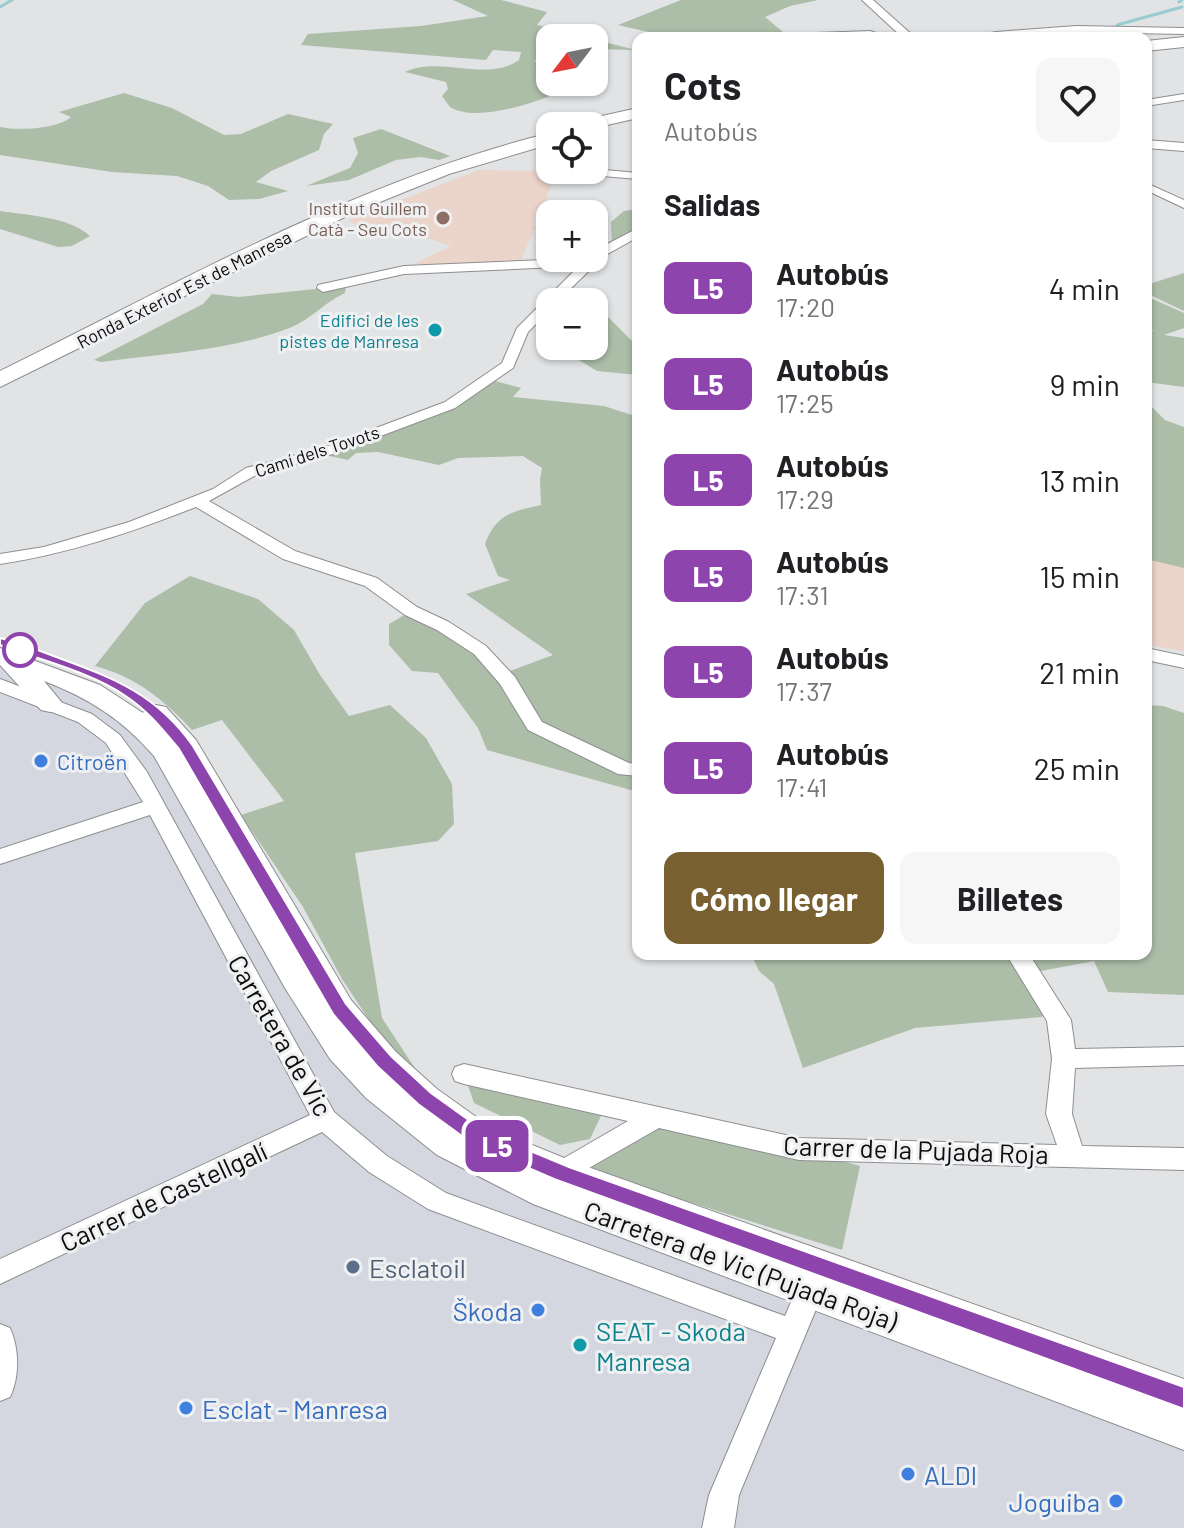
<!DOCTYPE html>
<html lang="es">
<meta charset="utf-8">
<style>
:root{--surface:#fff;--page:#f6f6f6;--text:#202124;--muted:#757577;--accent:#786031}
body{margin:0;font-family:Barlow,sans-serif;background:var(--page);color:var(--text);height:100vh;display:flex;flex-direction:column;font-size:30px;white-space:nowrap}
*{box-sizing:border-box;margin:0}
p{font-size:26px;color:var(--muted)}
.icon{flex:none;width:44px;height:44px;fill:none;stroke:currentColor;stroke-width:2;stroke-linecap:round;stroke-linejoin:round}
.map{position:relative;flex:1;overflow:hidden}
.details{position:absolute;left:632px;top:32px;width:520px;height:928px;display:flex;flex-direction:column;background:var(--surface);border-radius:16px;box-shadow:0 2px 6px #0004}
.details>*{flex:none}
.badge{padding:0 16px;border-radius:12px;font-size:28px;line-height:52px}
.needle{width:52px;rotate:238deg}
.controls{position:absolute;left:536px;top:24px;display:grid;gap:16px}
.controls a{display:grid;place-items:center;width:72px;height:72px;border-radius:16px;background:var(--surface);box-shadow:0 2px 6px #0004;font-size:40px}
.map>.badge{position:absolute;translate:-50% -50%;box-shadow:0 0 0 4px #fff}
h2{padding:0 32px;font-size:30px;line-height:72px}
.round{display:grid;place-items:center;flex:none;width:84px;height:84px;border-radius:16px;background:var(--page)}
.summary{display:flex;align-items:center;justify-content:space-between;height:136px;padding:0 32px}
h1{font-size:38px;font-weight:700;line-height:60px}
.primary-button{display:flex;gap:16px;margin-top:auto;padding:16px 32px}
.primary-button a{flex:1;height:92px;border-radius:16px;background:var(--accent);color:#fff;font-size:32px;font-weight:700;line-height:92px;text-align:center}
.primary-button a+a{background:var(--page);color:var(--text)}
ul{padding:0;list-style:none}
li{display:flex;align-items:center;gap:24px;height:96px;padding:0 32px}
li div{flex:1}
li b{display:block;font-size:30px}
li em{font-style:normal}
li .badge{min-width:88px;font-weight:700;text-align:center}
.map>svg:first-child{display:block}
.built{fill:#d4d7e0}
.education{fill:#ebd4c9}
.green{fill:#acbda8}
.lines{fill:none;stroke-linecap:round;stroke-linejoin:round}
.stream{stroke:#98ccd0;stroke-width:3}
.minor-casing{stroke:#8d8e90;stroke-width:2}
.tertiary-casing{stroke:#8d8e90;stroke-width:2}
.secondary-casing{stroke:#8d8e90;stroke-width:2}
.trunk-casing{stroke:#8d8e90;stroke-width:2}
.minor{fill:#fff;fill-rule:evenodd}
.tertiary{fill:#fff;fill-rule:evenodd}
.secondary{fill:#fff;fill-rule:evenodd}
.trunk{fill:#fff;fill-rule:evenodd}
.line{fill:#8e44ad;stroke:#fff;stroke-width:2}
.education-dot{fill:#8d6e63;stroke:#eff0f2;stroke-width:3}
.culture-dot{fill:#0f9aa8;stroke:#eff0f2;stroke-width:3}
.stop-dot{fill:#fff;stroke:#8e44ad;stroke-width:4}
.shop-dot{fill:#3f7fe0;stroke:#eff0f2;stroke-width:3}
.service-dot{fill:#5c6f8a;stroke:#eff0f2;stroke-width:3}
.labels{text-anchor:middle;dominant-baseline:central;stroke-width:6;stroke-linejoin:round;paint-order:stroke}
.far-education-label{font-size:18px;fill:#785e54;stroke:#eff0f2;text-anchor:end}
.far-street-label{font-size:18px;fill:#0c0c0d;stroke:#eff0f2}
.far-culture-label{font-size:18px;fill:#0d838f;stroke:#eff0f2;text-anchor:end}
.shop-label{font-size:22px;fill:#366cbe;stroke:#eff0f2;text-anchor:start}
.near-street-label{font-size:26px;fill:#0c0c0d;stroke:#eff0f2}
.near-service-label{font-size:26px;fill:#4e5e75;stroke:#eff0f2;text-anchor:start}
.near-shop-label{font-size:26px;fill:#366cbe;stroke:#eff0f2;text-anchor:end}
.near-culture-label{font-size:26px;fill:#0d838f;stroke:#eff0f2;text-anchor:start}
</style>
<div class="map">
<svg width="1184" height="1528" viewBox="0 0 1184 1528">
<rect width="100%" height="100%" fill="#e2e3e5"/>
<path class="built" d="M0 664 60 687 121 716 161 766 419 1138 1184 1415V1528H0Z"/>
<g class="education">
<path d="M479 170 555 171 542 212H536L532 225 536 226 520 262 426 268 416 263 451 246 427 238 396 237 358 228 349 220Z"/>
<path d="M1146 559 1184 568V651L1146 645Z"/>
</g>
<g class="green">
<path d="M453 0H501L547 12 537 25 636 50 594 49V38H550V46L540 47 535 62 550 61V82L579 83C551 98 479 125 450 107L442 96 448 89 446 82 405 72C439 55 486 83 519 60L521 52 493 50 486 60 301 45 308 34 421 26 488 16Z"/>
<path d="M681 0H818L790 6 765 17 790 38H674L618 25Z"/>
<path d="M124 93 172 108 224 135 241 134 288 114 333 124 324 134 319 150 271 171 256 182 288 191 259 199 229 200 208 186 177 176 112 172 0 155V127C19 131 57 129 71 117L59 112Z"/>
<path d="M381 129 450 156 439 160 421 157 396 160 349 180 306 186 350 168 358 153 353 138Z"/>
<path d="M638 209V232L612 246 611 222 624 211Z"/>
<path d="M0 211C27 215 70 217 90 236L72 246 58 247 0 229Z"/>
<path d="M1184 273V311L1146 293V285Z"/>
<path d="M346 286 345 293C325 302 311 319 292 327 231 351 165 353 101 362L94 360 203 304 212 294 238 297Z"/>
<path d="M561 291 598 298 597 306 638 347V375L597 371 556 346H594V302H550Z"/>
<path d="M1146 296 1184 313V328L1164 335 1184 338V387L1146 382V329L1155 331 1146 327Z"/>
<path d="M491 380 521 388 513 397 604 406 638 417V792L487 750 478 728 438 673 412 671 389 645V624L411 611 443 626 502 674 553 655 466 594 510 580 498 576 485 544C496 514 513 511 541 505L540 480 542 468 523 456 458 458 439 465 378 452 356 453 348 460 330 456Z"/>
<path d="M1146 401 1165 420 1184 427V568L1146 559Z"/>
<path d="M190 576 258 599 294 630 320 675 349 716 390 705 426 738 452 784 454 824 438 841 355 853 382 1018 428 1088 377 1032 342 979 303 907 241 815 284 801 222 720 192 730C163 699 136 677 95 666L145 603Z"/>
<path d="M1146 705 1163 706 1184 713V995L1108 992 1094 961 1030 973 1053 1011 1041 1017 915 1028 803 1068 774 984 759 971 751 954H1146Z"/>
<path d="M464 1074 606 1105 590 1139 560 1145 474 1103Z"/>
<path d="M667 1122 799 1149 860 1166 842 1250 584 1169Z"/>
</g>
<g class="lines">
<g class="stream">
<path d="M1179 2 1182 0"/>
<path d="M0 7 12 0"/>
<path d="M1117 25 1182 7"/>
</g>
<g class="minor-casing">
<g id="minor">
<path d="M1076 26 1184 28V34L1076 32 964 38 996 32Z"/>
<path d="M1184 94V100L1146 106V100Z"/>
<path d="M594 169 638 173V179L566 173 560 170Z"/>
<path d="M1146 183 1184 200V208L1146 190Z"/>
<path d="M638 228V237L604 256 557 302H550V310L528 332 513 368 455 408 333 454 258 474 209 501 295 551 377 578 417 607 449 622 486 646 515 677 542 722 629 763 638 764V776L618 774 528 730 500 684 474 654 437 630 405 615 365 586 283 559 196 507C132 532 68 554 0 564V554L44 547 129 522 213 489 246 468 323 448 445 402 502 363 517 328 579 266 404 274 323 292 317 288 318 285 404 266 594 258 596 250Z"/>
<path d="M1146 648 1184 656V668L1146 660Z"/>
<path d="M0 679 92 714 120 735 147 772 334 1112 387 1156 446 1193 785 1316 800 1281 810 1278 820 1281 824 1290 739 1495 734 1528H702L709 1495 776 1338 428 1209 369 1172 322 1132 0 1284V1259L310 1115 150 815 0 864V849L143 802 106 743 78 722 0 692Z"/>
<path d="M1006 954H1029L1071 1020 1075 1049 1184 1047V1065L1075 1068 1072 1114 1082 1146 1184 1148V1170L799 1160 659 1128 561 1184 552 1181 548 1173 552 1165 628 1121 464 1084 455 1081 452 1074 455 1067 464 1064 799 1138 1057 1145 1046 1114 1052 1059 1047 1021Z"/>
<path d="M0 1324 10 1328C19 1348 20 1376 10 1397L0 1401Z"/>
</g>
</g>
<g class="tertiary-casing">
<g id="tertiary">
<path d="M862 0H873L910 33V37H902Z"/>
<path d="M1146 140 1184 143V151L1146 148Z"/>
</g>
</g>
<g class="secondary-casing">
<path id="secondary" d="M0 648 100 685 143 713 146 707 156 705 166 707 196 740 351 1000 396 1052 437 1089 493 1129 574 1162 1184 1379V1450L533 1204 437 1155 366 1098 330 1059 285 988 154 756C123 720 89 698 44 681L63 704 59 710 50 712 41 710 0 665Z"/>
</g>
<g class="trunk-casing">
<g id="trunk">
<path d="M870 31 876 33V38H808L816 33Z"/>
<path d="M1184 37V47L1146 51V41Z"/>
<path d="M638 108V118L594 128 571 126 574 122Z"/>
<path d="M550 133V144L449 174 355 212 0 387V371C179 283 356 181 550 133Z"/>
</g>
</g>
<use href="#minor" class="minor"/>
<use href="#tertiary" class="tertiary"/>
<use href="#secondary" class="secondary"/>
<use href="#trunk" class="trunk"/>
</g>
<path class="line" d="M0 638C20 643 40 651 59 658 116 679 157 695 193 746L346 1004 391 1056 431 1093 487 1133 569 1167 1184 1387V1409L554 1179 473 1144 418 1104 377 1066 333 1014 179 749C163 730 148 711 127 697 92 672 36 659 0 645Z"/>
<circle class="education-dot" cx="443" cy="218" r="8"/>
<g class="culture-dot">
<circle cx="435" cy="330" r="8"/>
<circle cx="580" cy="1345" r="8"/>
</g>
<circle class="stop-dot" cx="20" cy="650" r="16"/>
<g class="shop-dot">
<circle cx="41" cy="761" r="8"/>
<circle cx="538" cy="1310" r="8"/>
<circle cx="186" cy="1408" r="8"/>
<circle cx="908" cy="1474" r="8"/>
<circle cx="1116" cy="1501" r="8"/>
</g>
<circle class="service-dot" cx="353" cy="1267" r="8"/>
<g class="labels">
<g class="far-education-label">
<text x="427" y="208">Institut Guillem<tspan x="427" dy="21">Catà - Seu Cots</tspan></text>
</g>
<g class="far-street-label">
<text transform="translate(184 289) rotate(-27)">Ronda Exterior Est de Manresa</text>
<text transform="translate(317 451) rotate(-18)">Camí dels Tovots</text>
</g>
<g class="far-culture-label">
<text x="419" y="320">Edifici de les<tspan x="419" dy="21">pistes de Manresa</tspan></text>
</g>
<g class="shop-label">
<text x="57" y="761">Citroën</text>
</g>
<g class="near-street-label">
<text transform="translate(281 1035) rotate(60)">Carretera de Vic</text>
<text transform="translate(916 1149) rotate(2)">Carrer de la Pujada Roja</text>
<text transform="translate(163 1196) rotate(-25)">Carrer de Castellgalí</text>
<text transform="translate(741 1265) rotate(20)">Carretera de Vic (Pujada Roja)</text>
</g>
<g class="near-service-label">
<text x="369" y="1267">Esclatoil</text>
</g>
<g class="near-shop-label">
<text x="522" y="1310">Škoda</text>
<text x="202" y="1408" text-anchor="start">Esclat - Manresa</text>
<text x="924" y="1474" text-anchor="start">ALDI</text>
<text x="1100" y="1501">Joguiba</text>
</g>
<g class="near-culture-label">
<text x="596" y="1330">SEAT - Skoda<tspan x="596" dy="30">Manresa</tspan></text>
</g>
</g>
</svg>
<div class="controls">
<a><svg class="needle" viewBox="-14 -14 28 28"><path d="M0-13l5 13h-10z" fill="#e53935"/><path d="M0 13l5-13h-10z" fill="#757577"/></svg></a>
<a><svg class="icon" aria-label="locate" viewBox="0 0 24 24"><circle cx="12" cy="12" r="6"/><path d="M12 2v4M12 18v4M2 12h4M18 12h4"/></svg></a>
<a>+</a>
<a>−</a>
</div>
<b class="badge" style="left:497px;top:1146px;background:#8e44ad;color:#fff">L5</b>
<section class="details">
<div class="summary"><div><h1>Cots</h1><p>Autobús</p></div><a class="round"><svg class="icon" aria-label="heart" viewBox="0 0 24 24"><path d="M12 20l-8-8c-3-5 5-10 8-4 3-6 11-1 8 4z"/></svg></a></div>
<h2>Salidas</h2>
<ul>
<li><span class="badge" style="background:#8e44ad;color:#fff">L5</span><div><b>Autobús</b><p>17:20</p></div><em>4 min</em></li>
<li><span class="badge" style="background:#8e44ad;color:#fff">L5</span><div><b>Autobús</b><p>17:25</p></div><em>9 min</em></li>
<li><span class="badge" style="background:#8e44ad;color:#fff">L5</span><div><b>Autobús</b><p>17:29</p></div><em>13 min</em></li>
<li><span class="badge" style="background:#8e44ad;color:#fff">L5</span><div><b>Autobús</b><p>17:31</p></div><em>15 min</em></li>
<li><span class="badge" style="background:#8e44ad;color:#fff">L5</span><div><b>Autobús</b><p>17:37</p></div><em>21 min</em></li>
<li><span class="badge" style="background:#8e44ad;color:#fff">L5</span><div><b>Autobús</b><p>17:41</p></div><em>25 min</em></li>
</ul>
<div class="primary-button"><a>Cómo llegar</a><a>Billetes</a></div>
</section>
</div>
